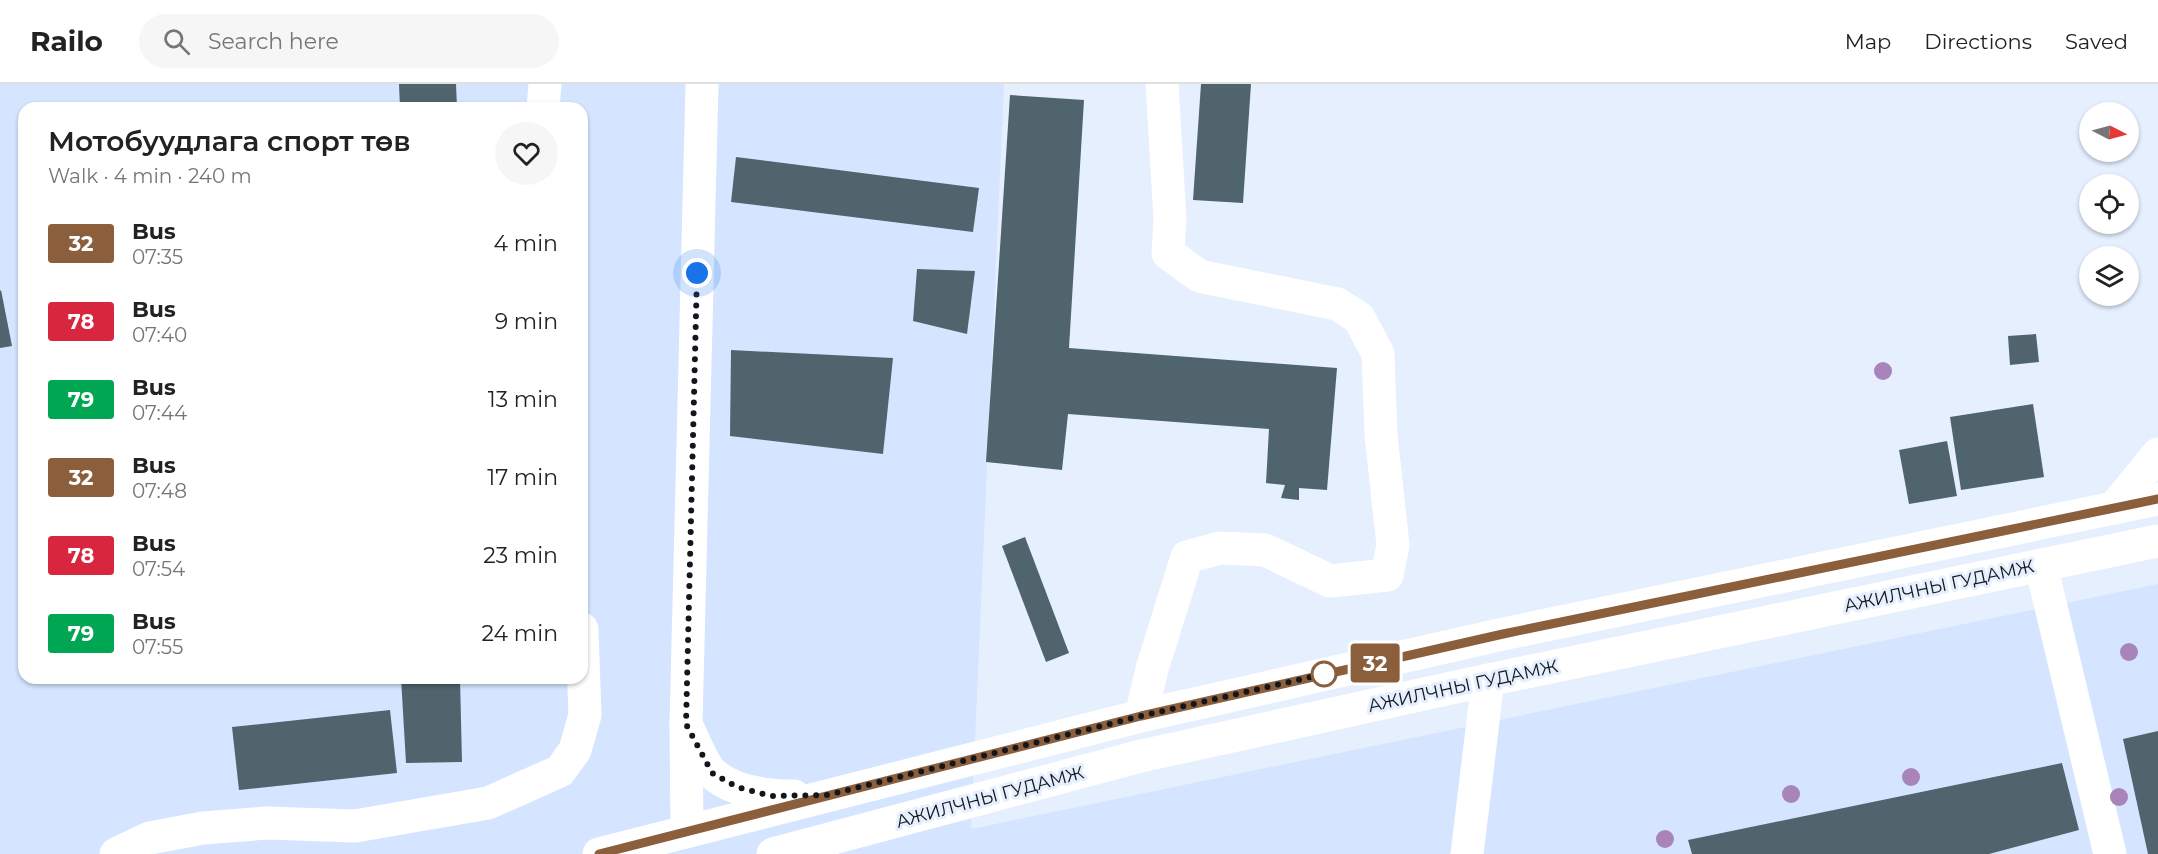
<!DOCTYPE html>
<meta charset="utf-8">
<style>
:root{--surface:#fff;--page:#f6f6f6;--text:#222;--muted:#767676;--line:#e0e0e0}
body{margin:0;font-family:Montserrat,sans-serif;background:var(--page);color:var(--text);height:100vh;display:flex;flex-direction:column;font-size:22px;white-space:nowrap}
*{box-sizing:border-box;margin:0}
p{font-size:20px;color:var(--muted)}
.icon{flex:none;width:33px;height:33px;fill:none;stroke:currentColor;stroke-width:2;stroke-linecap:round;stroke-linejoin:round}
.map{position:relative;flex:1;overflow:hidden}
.drawer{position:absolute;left:18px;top:18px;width:570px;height:582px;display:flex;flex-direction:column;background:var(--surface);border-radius:18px;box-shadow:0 2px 4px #0004}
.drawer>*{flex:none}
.badge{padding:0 12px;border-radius:4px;font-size:21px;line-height:39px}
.needle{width:39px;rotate:96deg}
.fabs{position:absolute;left:2079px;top:18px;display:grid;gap:12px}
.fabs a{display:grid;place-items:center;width:60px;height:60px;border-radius:50%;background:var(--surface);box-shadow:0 2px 4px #0004;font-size:30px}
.you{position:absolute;width:30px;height:30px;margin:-15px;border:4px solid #fff;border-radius:50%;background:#1a73e8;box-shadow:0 0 0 9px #1a73e833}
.map>.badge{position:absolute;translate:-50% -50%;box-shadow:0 0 0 3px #fff}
.round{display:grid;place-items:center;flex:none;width:63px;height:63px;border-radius:32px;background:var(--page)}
.head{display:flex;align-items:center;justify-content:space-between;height:102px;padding:0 30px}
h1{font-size:28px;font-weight:600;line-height:45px}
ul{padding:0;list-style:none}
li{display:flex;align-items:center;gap:18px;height:78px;padding:0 30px}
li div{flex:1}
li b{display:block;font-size:22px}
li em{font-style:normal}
li .badge{min-width:66px;font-weight:700;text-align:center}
header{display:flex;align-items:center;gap:36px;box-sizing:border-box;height:84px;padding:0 30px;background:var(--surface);border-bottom:2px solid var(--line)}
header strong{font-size:28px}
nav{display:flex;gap:33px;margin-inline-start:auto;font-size:21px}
.search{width:420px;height:54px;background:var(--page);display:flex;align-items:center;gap:15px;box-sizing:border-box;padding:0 21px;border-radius:33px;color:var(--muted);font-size:22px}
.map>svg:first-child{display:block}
.built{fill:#d5e5ff;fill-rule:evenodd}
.building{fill:#4f646d}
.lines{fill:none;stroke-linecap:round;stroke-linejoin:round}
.minor{stroke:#fff;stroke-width:33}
.major{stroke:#fff;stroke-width:33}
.tree{fill:#a884ba}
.line-casing{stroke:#fff;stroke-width:14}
.line{stroke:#8b5e3c;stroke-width:9}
.walk{stroke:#13171d;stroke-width:6;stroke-dasharray:0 10.8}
.stop-dot{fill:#fff;stroke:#8b5e3c;stroke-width:3}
.labels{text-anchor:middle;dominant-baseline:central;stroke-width:6;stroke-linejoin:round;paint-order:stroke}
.street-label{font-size:18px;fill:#13171d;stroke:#e5effe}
</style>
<header>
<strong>Railo</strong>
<div class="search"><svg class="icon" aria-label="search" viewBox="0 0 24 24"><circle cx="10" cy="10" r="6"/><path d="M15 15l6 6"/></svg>Search here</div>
<nav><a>Map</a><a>Directions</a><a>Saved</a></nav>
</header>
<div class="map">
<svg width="2158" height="770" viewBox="0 0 2158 770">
<rect width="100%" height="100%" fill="#e5effe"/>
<path class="built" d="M0 0H1004L971 745 2158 500V770H0ZM24 24H582V594H24Z"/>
<g class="building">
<path d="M399 0H456L457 24H400Z"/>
<path d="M1201 0H1251L1243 119 1193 116Z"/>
<path d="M1010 11 1084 16 1069 264 1337 284 1327 406 1299 404V416L1281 414 1285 401 1266 399 1269 345 1068 330 1062 386 986 378Z"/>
<path d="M736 73 979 104 973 148 731 118Z"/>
<path d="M917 185 975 187 967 250 913 237Z"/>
<path d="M1 206 12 262 0 264V207Z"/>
<path d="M2036 250 2039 278 2010 281 2008 252Z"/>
<path d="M731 266 893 274 883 370 730 352Z"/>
<path d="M2033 320 2044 393 1961 406 1950 333Z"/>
<path d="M1947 357 1957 412 1909 420 1899 366Z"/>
<path d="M1025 453 1069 569 1046 578 1002 462Z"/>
<path d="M401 594H460L462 678 406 679Z"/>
<path d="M390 626 397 689 239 706 232 643Z"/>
<path d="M2158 647V770H2148L2123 655Z"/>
<path d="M2062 679 2079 746 1989 770H1692L1688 756Z"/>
</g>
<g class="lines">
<g class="minor">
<path d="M543 24 545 0"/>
<path d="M2114 424 2158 370"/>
<path d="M2041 481 2110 770"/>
<path d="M1141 632 1152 585 1187 473 1220 464 1265 466 1330 497 1387 491 1393 461 1381 351 1378 270 1359 234 1337 220 1199 192 1168 169 1170 135 1162 0"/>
<path d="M687 747 686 640 702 0"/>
<path d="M116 770 150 754 203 744 267 739 355 742 488 719 560 687 575 666 585 631 582 545"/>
<path d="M1467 770 1488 596"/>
</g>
<g class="major">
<path d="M686 640C692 652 703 681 713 690 734 708 767 712 794 712"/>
<path d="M599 770 1141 632 1503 550 2158 415"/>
<path d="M773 770 1141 672 1488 596 2158 457"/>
</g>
</g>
<g class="tree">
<circle cx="1883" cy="287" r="9"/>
<circle cx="2129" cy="568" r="9"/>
<circle cx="1911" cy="693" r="9"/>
<circle cx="1791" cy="710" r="9"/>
<circle cx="2119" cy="713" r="9"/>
<circle cx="1665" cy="755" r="9"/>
</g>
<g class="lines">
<g class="line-casing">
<path id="line" d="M599 770 1141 632 1503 550 2158 415"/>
</g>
<use href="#line" class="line"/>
<path class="walk" d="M697 189 686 640 712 689 737 703 771 712 828 711 1141 632 1324 590"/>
</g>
<circle class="stop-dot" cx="1324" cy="590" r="12"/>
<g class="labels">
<g class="street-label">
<text transform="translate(1939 502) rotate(-12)">АЖИЛЧНЫ ГУДАМЖ</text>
<text transform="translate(1463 602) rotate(-12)">АЖИЛЧНЫ ГУДАМЖ</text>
<text transform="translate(990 713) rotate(-15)">АЖИЛЧНЫ ГУДАМЖ</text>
</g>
</g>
</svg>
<div class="fabs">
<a><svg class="needle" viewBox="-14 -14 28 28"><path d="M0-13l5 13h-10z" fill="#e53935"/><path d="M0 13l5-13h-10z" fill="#767676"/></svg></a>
<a><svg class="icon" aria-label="locate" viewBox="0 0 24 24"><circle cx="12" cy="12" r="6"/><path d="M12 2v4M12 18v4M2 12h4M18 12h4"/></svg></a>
<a><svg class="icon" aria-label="layers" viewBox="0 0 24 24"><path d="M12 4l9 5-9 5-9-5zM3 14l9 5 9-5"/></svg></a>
</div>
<div class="you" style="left:697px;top:189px"></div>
<b class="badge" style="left:1375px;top:579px;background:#8b5e3c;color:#fff">32</b>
<section class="drawer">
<div class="head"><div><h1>Мотобуудлага спорт төв</h1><p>Walk · 4 min · 240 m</p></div><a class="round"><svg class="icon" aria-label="heart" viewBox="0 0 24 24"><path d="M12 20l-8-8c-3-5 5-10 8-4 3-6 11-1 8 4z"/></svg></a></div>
<ul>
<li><span class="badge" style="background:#8b5e3c;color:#fff">32</span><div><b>Bus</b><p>07:35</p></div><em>4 min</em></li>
<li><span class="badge" style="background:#d7263d;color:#fff">78</span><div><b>Bus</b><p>07:40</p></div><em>9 min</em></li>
<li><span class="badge" style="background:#00a651;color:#fff">79</span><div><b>Bus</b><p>07:44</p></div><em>13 min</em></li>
<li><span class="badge" style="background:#8b5e3c;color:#fff">32</span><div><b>Bus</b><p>07:48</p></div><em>17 min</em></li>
<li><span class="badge" style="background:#d7263d;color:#fff">78</span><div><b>Bus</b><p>07:54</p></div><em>23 min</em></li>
<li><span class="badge" style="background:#00a651;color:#fff">79</span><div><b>Bus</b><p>07:55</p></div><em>24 min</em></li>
</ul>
</section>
</div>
